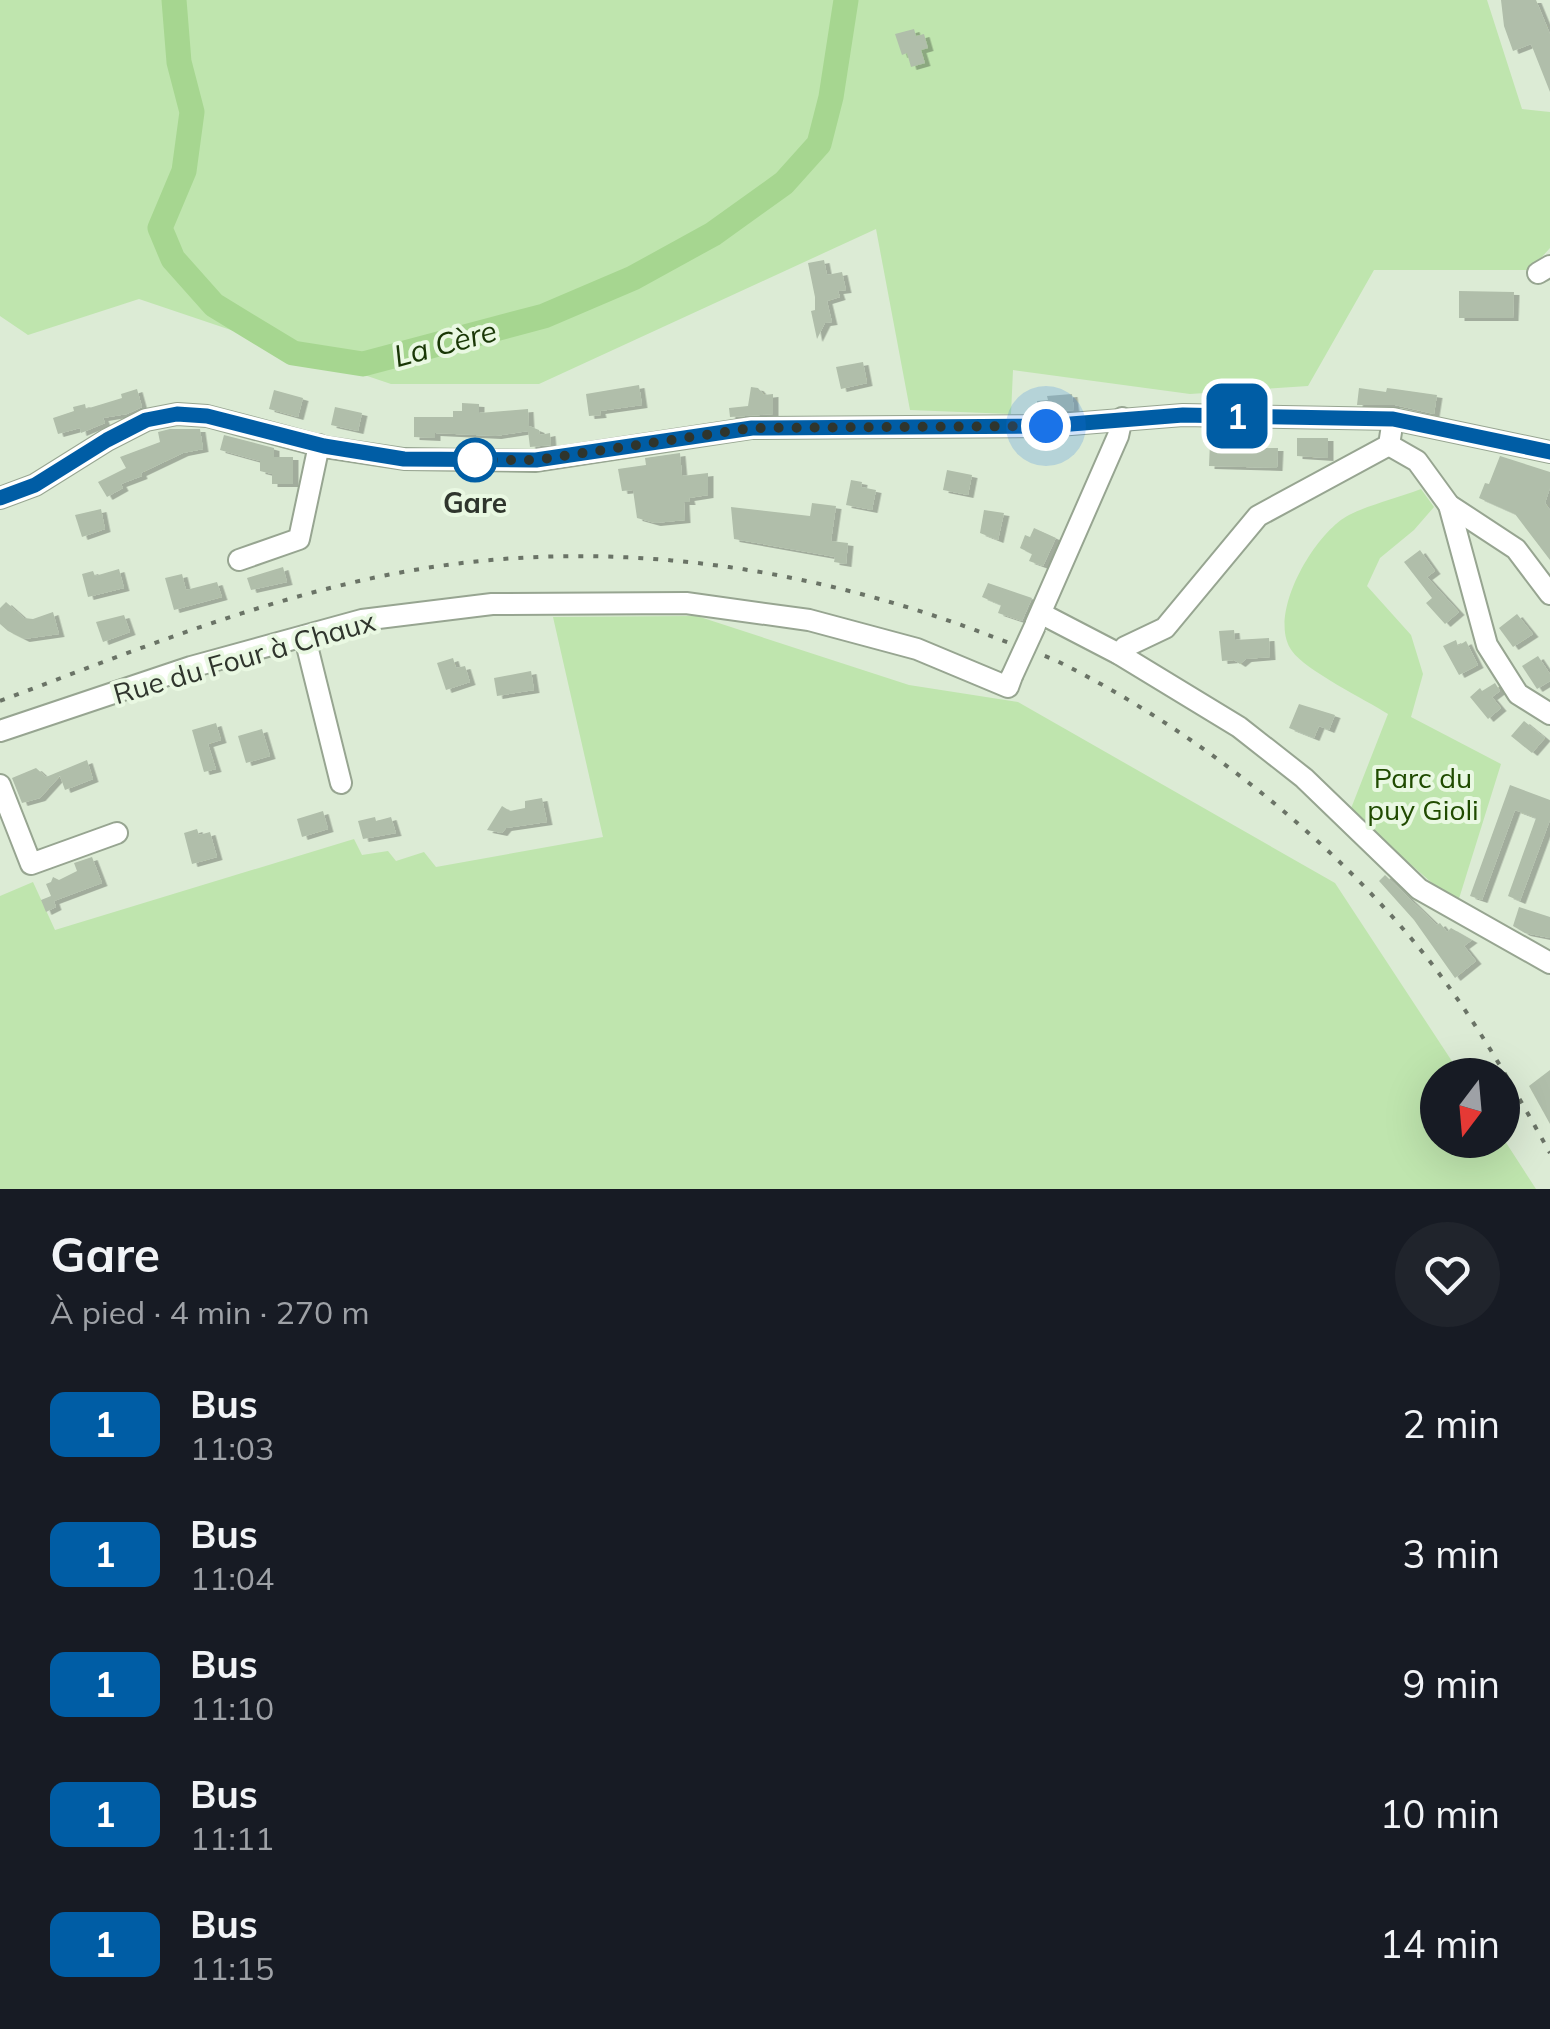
<!DOCTYPE html>
<html lang="fr">
<meta charset="utf-8">
<style>
:root{--surface:#171b24;--page:#20242c;--text:#f1f3f6;--muted:#9ea1a6}
body{margin:0;font-family:Mulish,sans-serif;background:var(--page);color:var(--text);height:100vh;display:flex;flex-direction:column;font-size:38px;white-space:nowrap}
*{box-sizing:border-box;margin:0}
p{font-size:32px;color:var(--muted)}
.icon{flex:none;width:55px;height:55px;fill:none;stroke:currentColor;stroke-width:2;stroke-linecap:round;stroke-linejoin:round}
.map{position:relative;height:1189px;overflow:hidden}
.drawer{display:flex;flex-direction:column;background:var(--surface);flex:1}
.drawer>*{flex:none}
.badge{padding:0 20px;border-radius:15px;font-size:35px;line-height:65px}
.needle{width:65px;rotate:196deg}
.controls{position:absolute;left:1420px;top:1058px;display:grid;gap:20px}
.controls a{display:grid;place-items:center;width:100px;height:100px;border-radius:50%;background:var(--surface);box-shadow:0 10px 40px #0002;font-size:50px}
.you{position:absolute;width:50px;height:50px;margin:-25px;border:8px solid #fff;border-radius:50%;background:#1a73e8;box-shadow:0 0 0 15px #1a73e833}
.map>.badge{position:absolute;translate:-50% -50%;box-shadow:0 0 0 5px #fff}
.round{display:grid;place-items:center;flex:none;width:105px;height:105px;border-radius:52px;background:var(--page)}
.summary{display:flex;align-items:center;justify-content:space-between;height:170px;padding:0 50px}
h1{font-size:48px;font-weight:700;line-height:75px}
ul{padding:0;list-style:none}
li{display:flex;align-items:center;gap:30px;height:130px;padding:0 50px}
li div{flex:1}
li b{display:block;font-size:38px}
li em{font-style:normal}
li .badge{min-width:110px;font-weight:700;text-align:center}
.map>svg:first-child{display:block}
.green{fill:#bfe5ae}
.lines{fill:none;stroke-linecap:round;stroke-linejoin:round}
.river{stroke:#a6d690;stroke-width:25}
.building{fill:#b0beaa;filter:url(#shadow)}
.minor-casing{stroke:#97a591;stroke-width:24}
.minor{stroke:#fff;stroke-width:20}
.rail{stroke:#6a7366;stroke-width:4;stroke-dasharray:5 10;stroke-linecap:butt}
.minor-bridge-casing{stroke:#97a591;stroke-width:24;stroke-linecap:butt}
.minor-bridge{stroke:#fff;stroke-width:20}
.line-casing{stroke:#fff;stroke-width:22}
.line{stroke:#005da5;stroke-width:15}
.walk{stroke:#2f352d;stroke-width:10;stroke-dasharray:0 18}
.stop-dot{fill:#fff;stroke:#005da5;stroke-width:5}
.labels{text-anchor:middle;dominant-baseline:central;stroke-width:8;stroke-linejoin:round;paint-order:stroke}
.stop-label{font-size:28px;font-weight:bold;fill:#2f352d;stroke:#e9f8e2}
.street-label{font-size:28px;fill:#2f352d;stroke:#e9f8e2}
.park-label{font-size:28px;fill:#204b00;stroke:#e9f8e2}
.water-label{font-size:30px;font-style:italic;fill:#193706;stroke:#e9f8e2}
</style>
<div class="map">
<svg width="1550" height="1189" viewBox="0 0 1550 1189">
<defs>
<filter id="shadow"><feDropShadow dx="5.5" dy="3" stdDeviation="0" flood-color="#0004"/></filter>
</defs>
<rect width="100%" height="100%" fill="#dcebd5"/>
<g class="green">
<path d="M0 0H1487L1522 109 1550 112V248L1530 270H1374L1308 386 1190 394 1013 370 1011 414 910 410 876 229 539 384H391L139 299 28 335 0 316Z"/>
<path d="M1421 489 1434 507 1414 530 1380 558 1367 586 1411 635 1423 674 1411 717 1501 764 1457 905 1350 811 1388 714C1366 700 1305 670 1292 651 1266 616 1314 533 1349 515 1371 504 1398 498 1421 489Z"/>
<path d="M697 616 909 685 1018 702 1335 883 1461 1075H1438V1140L1503 1138 1536 1189H0V896L33 882 55 930 354 839 362 855 388 851 396 861 424 852 436 867 603 837 553 617Z"/>
</g>
<g class="lines">
<path class="river" d="M174 0 179 62 192 112 184 171 160 228 173 259 214 305 293 353 363 364 544 316 633 278 713 234 784 183 819 144 831 97 846 0"/>
</g>
<g class="building">
<path d="M1501 0H1536L1550 34V92L1531 44 1513 51 1504 26Z"/>
<path d="M914 29 916 36 924 34 928 48 921 50 925 63 911 67 907 53 902 55 895 34Z"/>
<path d="M824 260 827 275 842 272 846 290 838 291 840 297 827 301 832 322 825 323 817 339 811 311 815 310V297L808 263Z"/>
<path d="M1459 291 1514 292 1513 318H1459Z"/>
<path d="M863 362 867 383 841 389 836 367Z"/>
<path d="M639 385 642 405 600 411 601 415 589 416 586 394Z"/>
<path d="M751 387 758 388 764 395 773 394V414L730 417 729 408 748 406Z"/>
<path d="M1359 388 1386 392 1387 388 1395 389 1437 395 1434 414 1395 405H1357Z"/>
<path d="M137 389 142 407 127 414 103 418 105 423 81 433 80 428 58 434 53 418 74 411 73 407 85 404 86 409 122 398 121 394Z"/>
<path d="M274 390 303 398 298 417 269 409Z"/>
<path d="M1072 394 1074 410 1038 412 1037 401 1048 400 1047 396Z"/>
<path d="M462 403 479 404V413L528 409 529 426 539 430 540 435 550 433 551 445 530 447 528 431 496 436 435 433V438L414 437V417H453V411H462Z"/>
<path d="M335 407 362 413 358 431 331 425Z"/>
<path d="M170 429H200L203 449 183 453 141 473 142 476 121 484 123 488 107 497 98 482 126 468 120 457 160 442 158 432Z"/>
<path d="M224 435 274 448V457H293V484H272V474L260 471V461L220 450Z"/>
<path d="M1297 438H1328V458L1297 456Z"/>
<path d="M1210 442H1226V448H1278L1277 468 1209 466Z"/>
<path d="M680 453 682 476 708 473V495L689 498 690 502H684L685 520 655 523 637 518 633 490 622 491 618 469 646 465 645 458Z"/>
<path d="M1500 456 1550 472V488L1545 503 1550 510V560L1515 514 1479 498 1485 483 1489 484Z"/>
<path d="M947 470 972 475 968 495 943 490Z"/>
<path d="M851 480 862 482 861 487 876 490 872 510 846 505Z"/>
<path d="M812 503 836 506 831 541 848 543 846 564 834 562 835 557 734 539 731 507 810 516Z"/>
<path d="M101 509 105 529 82 537 75 515Z"/>
<path d="M984 510 1004 513 998 540 980 533Z"/>
<path d="M1034 528 1056 538 1043 566 1029 561 1032 554 1020 548 1025 535 1030 537Z"/>
<path d="M1420 550 1435 571 1427 577 1459 612 1445 624 1426 603 1432 598 1404 562Z"/>
<path d="M283 567 287 582 251 590 247 578Z"/>
<path d="M119 569 124 588 88 597 82 574 93 571 95 576Z"/>
<path d="M182 574 186 590 217 582 222 597 174 610 165 578Z"/>
<path d="M988 583 1032 598 1022 621 998 613 1001 605 982 597Z"/>
<path d="M6 602 24 618 33 619 53 612 59 634 24 639 8 631 0 624V608Z"/>
<path d="M1517 614 1533 634 1513 647 1499 628Z"/>
<path d="M124 615 130 632 103 642 96 622Z"/>
<path d="M1234 630 1235 640 1269 638 1270 657 1246 659 1240 664 1234 660 1222 661 1219 631Z"/>
<path d="M1456 640 1458 646 1466 641 1478 665 1459 675 1443 646Z"/>
<path d="M1538 656 1550 674V681L1537 689 1522 666Z"/>
<path d="M453 658 456 668 465 666 470 682 446 690 437 663Z"/>
<path d="M531 671 534 690 497 696 494 678Z"/>
<path d="M1495 683 1500 691 1492 697 1501 708 1488 719 1470 697 1480 688 1482 691Z"/>
<path d="M1299 704 1335 715 1329 730 1319 726 1314 738 1289 728Z"/>
<path d="M1524 721 1545 738 1532 753 1511 736Z"/>
<path d="M216 723 221 740 208 744 216 769 204 772 192 730Z"/>
<path d="M262 729 270 756 246 763 238 736Z"/>
<path d="M87 760 93 779 65 790 60 776 40 798 22 803 12 778 36 768 46 777Z"/>
<path d="M1510 785 1550 800V820L1520 901 1508 896 1536 818 1515 810 1482 900 1470 896Z"/>
<path d="M542 798 547 822 506 828 502 833 487 830 502 806 510 811 525 808V801Z"/>
<path d="M323 811 328 829 302 837 297 819Z"/>
<path d="M375 817 376 821 391 817 396 833 363 839 358 821Z"/>
<path d="M197 829 199 835 210 832 217 857 192 864 184 833Z"/>
<path d="M92 857 102 883 54 901 56 907 46 912 41 900 51 896 46 884 51 882 53 877 59 880 77 871 74 863Z"/>
<path d="M1385 875 1437 925 1440 923 1447 932 1451 928 1472 940 1464 946 1476 961 1455 978 1414 920 1379 881Z"/>
<path d="M1519 907 1550 917V938L1525 933 1513 926Z"/>
<path d="M1550 1070V1124L1529 1086Z"/>
</g>
<g class="lines">
<g class="minor-casing">
<g id="minor">
<path d="M1538 273 1550 266"/>
<path d="M1389 445 1417 461 1449 505 1516 549 1550 594"/>
<path d="M0 498 35 485 107 440 146 420 177 414 207 416 324 447 404 459 536 461 752 428 1046 426 1183 415 1393 419 1550 452"/>
<path d="M1449 505 1487 645 1518 694 1550 714"/>
<path d="M239 560 299 539 319 445"/>
<path d="M1042 614 1119 654 1239 727 1304 778 1419 889 1550 963"/>
<path d="M1036 623 1118 436 1122 418"/>
<path d="M305 638 341 783"/>
<path d="M1119 654 1125 647 1165 628 1258 516 1389 445 1393 419"/>
<path d="M0 731 191 667 362 620 492 604 686 603 809 620 917 649 1008 687 1012 676"/>
<path d="M0 785 31 864 117 833"/>
</g>
</g>
<use href="#minor" class="minor"/>
<path class="rail" d="M0 701C136 650 270 595 414 570 606 537 802 565 983 633 1008 643 1035 651 1059 662 1194 729 1330 837 1424 954 1473 1015 1512 1085 1550 1153"/>
<g class="minor-bridge-casing">
<path id="minor-bridge" d="M1012 676 1035 626"/>
</g>
<use href="#minor-bridge" class="minor-bridge"/>
</g>
<g class="lines">
<g class="line-casing">
<path id="line" d="M0 498 35 485 107 440 146 420 177 414 207 416 324 446 404 459 536 460 752 428 1046 426 1183 415 1393 419 1550 452"/>
</g>
<use href="#line" class="line"/>
<path class="walk" d="M475 460H536L752 428 1046 426"/>
</g>
<circle class="stop-dot" cx="475" cy="460" r="20"/>
<g class="labels">
<g class="stop-label">
<text x="475" y="502">Gare</text>
</g>
<g class="street-label">
<text transform="translate(244 657) rotate(-16)">Rue du Four à Chaux</text>
</g>
<g class="park-label">
<text x="1423" y="777">Parc du<tspan x="1423" dy="32">puy Gioli</tspan></text>
</g>
<g class="water-label">
<text transform="translate(445 343) rotate(-15)">La Cère</text>
</g>
</g>
</svg>
<div class="controls">
<a><svg class="needle" viewBox="-14 -14 28 28"><path d="M0-13l5 13h-10z" fill="#e53935"/><path d="M0 13l5-13h-10z" fill="#9ea1a6"/></svg></a>
</div>
<div class="you" style="left:1046px;top:426px"></div>
<b class="badge" style="left:1237px;top:416px;background:#005da5;color:#fff">1</b>
</div>
<section class="drawer">
<div class="summary"><div><h1>Gare</h1><p>À pied · 4 min · 270 m</p></div><a class="round"><svg class="icon" aria-label="heart" viewBox="0 0 24 24"><path d="M12 20l-8-8c-3-5 5-10 8-4 3-6 11-1 8 4z"/></svg></a></div>
<ul>
<li><span class="badge" style="background:#005da5;color:#fff">1</span><div><b>Bus</b><p>11:03</p></div><em>2 min</em></li>
<li><span class="badge" style="background:#005da5;color:#fff">1</span><div><b>Bus</b><p>11:04</p></div><em>3 min</em></li>
<li><span class="badge" style="background:#005da5;color:#fff">1</span><div><b>Bus</b><p>11:10</p></div><em>9 min</em></li>
<li><span class="badge" style="background:#005da5;color:#fff">1</span><div><b>Bus</b><p>11:11</p></div><em>10 min</em></li>
<li><span class="badge" style="background:#005da5;color:#fff">1</span><div><b>Bus</b><p>11:15</p></div><em>14 min</em></li>
</ul>
</section>
